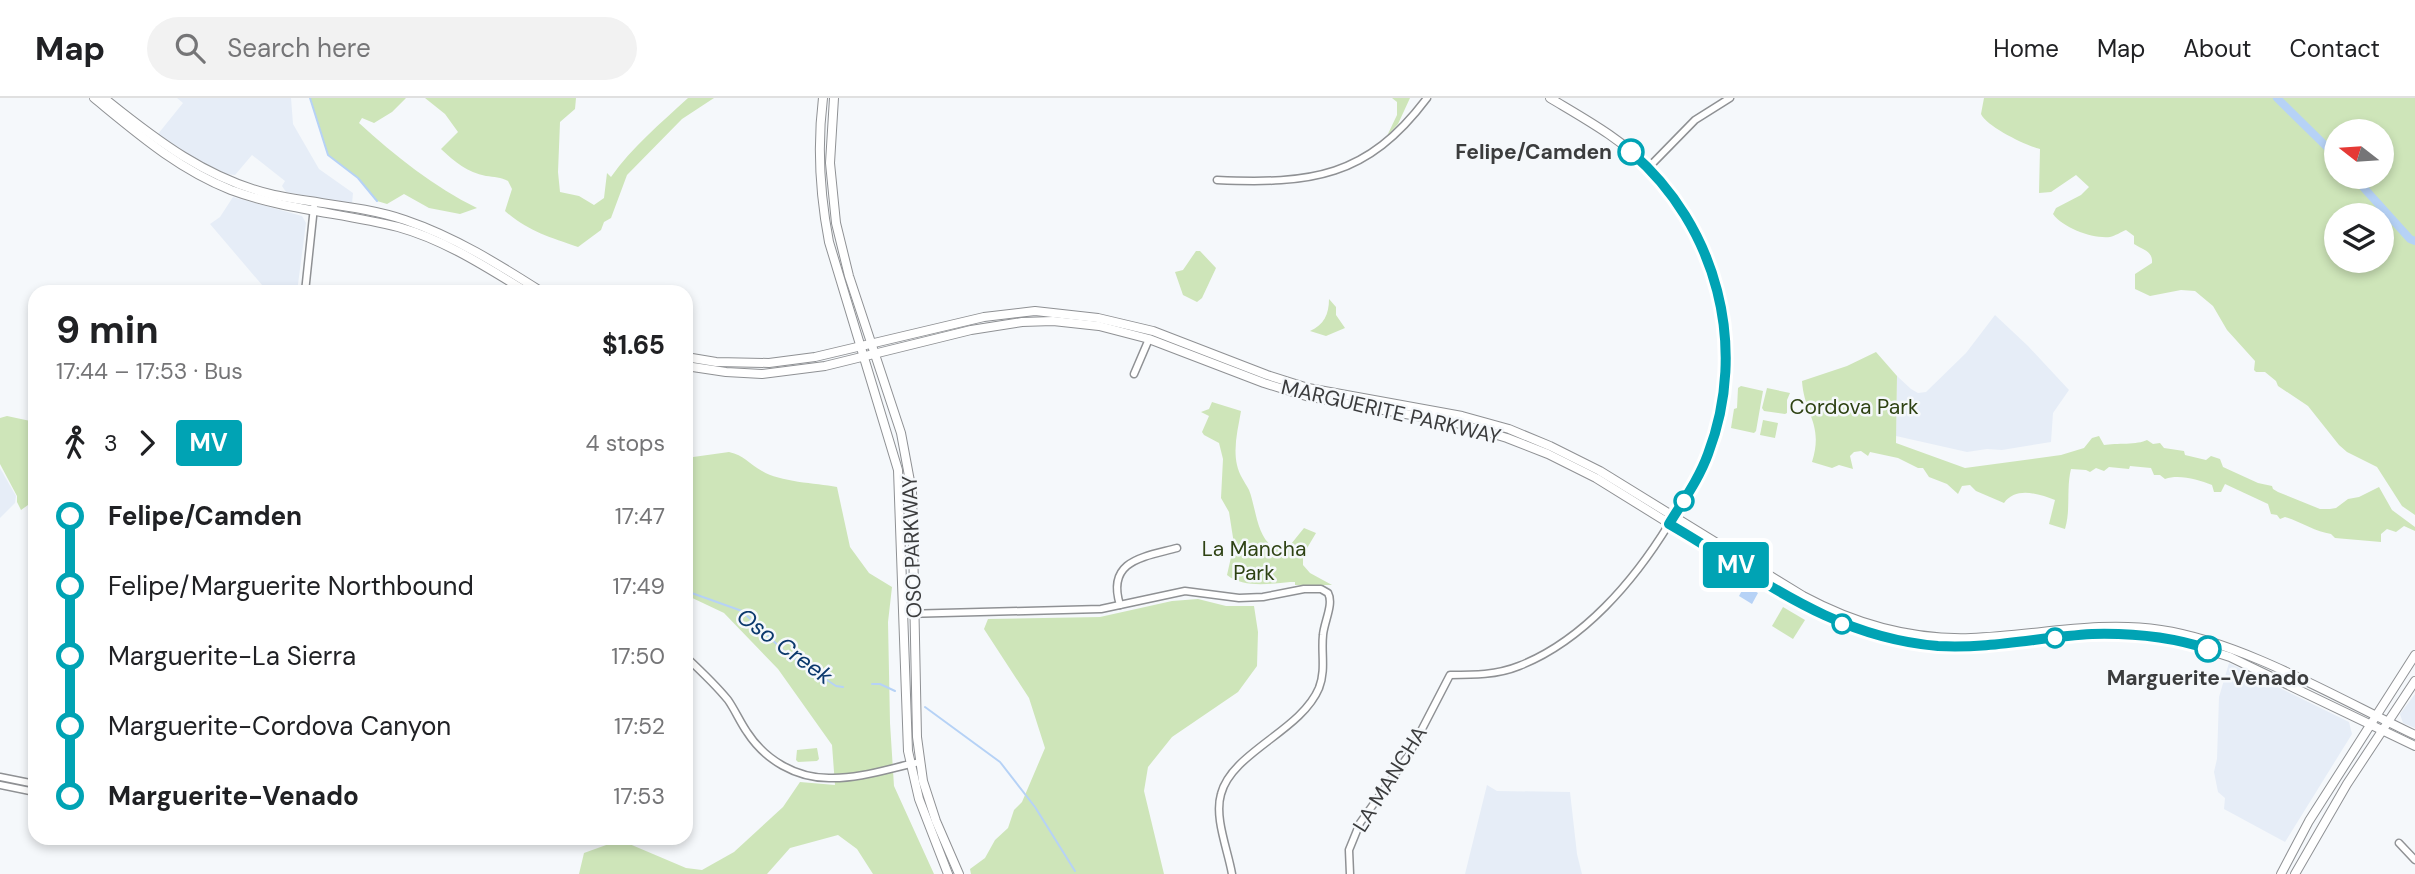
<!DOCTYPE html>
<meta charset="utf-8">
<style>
:root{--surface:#fff;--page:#f2f2f2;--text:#202124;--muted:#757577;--line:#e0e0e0}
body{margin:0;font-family:"DM Sans",sans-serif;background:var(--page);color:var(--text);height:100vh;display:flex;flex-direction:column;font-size:26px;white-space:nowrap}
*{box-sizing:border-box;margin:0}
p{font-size:23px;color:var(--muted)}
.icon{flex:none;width:38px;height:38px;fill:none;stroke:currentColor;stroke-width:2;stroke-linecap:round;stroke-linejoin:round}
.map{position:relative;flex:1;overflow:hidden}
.panel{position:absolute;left:28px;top:187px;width:665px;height:560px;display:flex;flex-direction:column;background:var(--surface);border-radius:21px;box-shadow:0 4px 10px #0003}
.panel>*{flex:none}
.badge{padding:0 14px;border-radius:5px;font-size:24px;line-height:46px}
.needle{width:46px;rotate:287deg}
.tools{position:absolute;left:2324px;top:21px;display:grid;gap:14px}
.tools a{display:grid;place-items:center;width:70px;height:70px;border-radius:50%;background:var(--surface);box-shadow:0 4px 10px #0003;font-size:35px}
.map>.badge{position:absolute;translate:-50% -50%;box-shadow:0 0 0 4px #fff}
.legs{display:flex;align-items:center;gap:10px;height:77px;padding:0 28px;font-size:23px}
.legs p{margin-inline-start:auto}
.overview{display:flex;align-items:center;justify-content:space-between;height:119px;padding:0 28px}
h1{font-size:38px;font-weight:700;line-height:52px}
ul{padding:0 28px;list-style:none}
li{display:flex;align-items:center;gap:24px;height:70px;font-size:26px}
li i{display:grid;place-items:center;width:10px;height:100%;margin:0 9px;background:currentColor}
li i::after{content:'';width:18px;height:18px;margin:-9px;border:5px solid;border-radius:50%;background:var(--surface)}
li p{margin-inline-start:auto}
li:first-child i{background:linear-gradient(#0000 50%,currentColor 0)}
li:last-child i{background:linear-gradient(currentColor 50%,#0000 0)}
header{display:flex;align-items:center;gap:42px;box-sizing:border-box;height:98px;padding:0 35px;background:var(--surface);border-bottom:2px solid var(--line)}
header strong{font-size:33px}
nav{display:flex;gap:38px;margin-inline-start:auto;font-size:24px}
.search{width:490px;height:63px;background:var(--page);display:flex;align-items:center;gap:18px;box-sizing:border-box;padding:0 24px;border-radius:38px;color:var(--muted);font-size:26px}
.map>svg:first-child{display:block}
.built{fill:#e6edf7}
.green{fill:#cee5b9;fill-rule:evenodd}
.water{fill:#b6d2f6}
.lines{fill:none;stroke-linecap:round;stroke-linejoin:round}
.stream{stroke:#b6d2f6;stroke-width:2}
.river{stroke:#b6d2f6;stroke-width:8}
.minor-casing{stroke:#8f9194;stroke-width:9}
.major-casing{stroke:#8f9194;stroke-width:10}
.minor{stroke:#fff;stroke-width:6}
.major{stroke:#fff;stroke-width:8}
.line-1-casing{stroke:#fff;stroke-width:16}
.line-1{stroke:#00a3b4;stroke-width:10}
.stop-1-dot{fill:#fff;stroke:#00a3b4;stroke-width:3.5}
.labels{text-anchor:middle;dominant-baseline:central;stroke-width:5;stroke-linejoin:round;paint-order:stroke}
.stop-label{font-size:21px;font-weight:bold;fill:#3b3c3d;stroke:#f5f8fb;text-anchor:end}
.park-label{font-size:21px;fill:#2e4213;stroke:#f5f8fb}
.street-label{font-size:21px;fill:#3b3c3d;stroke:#f5f8fb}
.water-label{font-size:23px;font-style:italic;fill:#0a386c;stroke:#f5f8fb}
</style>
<header>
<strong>Map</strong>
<div class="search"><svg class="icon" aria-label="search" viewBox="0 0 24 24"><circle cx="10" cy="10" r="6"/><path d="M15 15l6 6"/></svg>Search here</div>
<nav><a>Home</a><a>Map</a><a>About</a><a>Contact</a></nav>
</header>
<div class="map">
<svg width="2415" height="776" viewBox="0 0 2415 776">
<rect width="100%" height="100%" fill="#f5f8fb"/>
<g class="built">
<path d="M177 0H291L293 26 319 71 353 95 352 106 286 94 282 88 285 83 252 57 235 77 226 76 182 54 158 36 183 5Z"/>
<path d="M233 99 302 118 306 125 297 194H268L210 126 220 119Z"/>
<path d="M1995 217 2028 248 2069 292 2053 315 2051 344 2002 352 1987 351 1967 354 1896 338 1897 278 1911 291 1918 295 1926 294 1966 255Z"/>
<path d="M0 370 16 398 15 405 0 420Z"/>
<path d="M2229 565 2349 624 2352 636 2285 744 2224 711 2225 700 2218 694 2214 674 2217 661 2219 599Z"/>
<path d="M2415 596V630L2403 625 2400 616Z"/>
<path d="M1487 687 1497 693 1570 694 1577 756 1582 776H1465Z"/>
</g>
<g class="green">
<path d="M310 0H406L392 14 374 25 362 20 359 25C395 58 434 89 477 110L460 116 429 110 404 96 387 106 377 103 358 80 328 57Z"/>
<path d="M425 0H576L575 11 560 24 558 74 560 94 579 98 594 107 604 100 607 75 611 79C632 49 661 25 688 0H714L682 21 627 77 611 120 604 124 601 132 578 149C549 139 528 133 505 113L512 91 508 83C501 79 494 79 486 78 467 74 455 64 441 51L458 34 445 16Z"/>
<path d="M1392 0H1410L1398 26 1387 38 1397 17V4Z"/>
<path d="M1984 0H2415V417L2402 408 2377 369 2347 354 2339 347 2308 308 2278 288 2276 283 2265 274H2256L2254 272 2255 263 2227 232 2213 208 2195 193 2181 192 2150 198 2135 191V176L2152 165C2153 153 2143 152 2134 146V138L2126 132C2121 134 2115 138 2110 139 2093 141 2063 130 2053 116L2056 110 2081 97 2089 89 2076 77 2051 94 2039 95 2040 51C2027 48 1987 29 1981 16ZM2336 33H2382V79H2336ZM2336 117H2382V163H2336Z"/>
<path d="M1196 153H1200L1216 170 1202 200 1197 204 1183 197 1175 174 1183 172Z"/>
<path d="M1329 201 1336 209V217L1345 230 1326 238 1310 233C1324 227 1329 216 1329 201Z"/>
<path d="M1876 254 1897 278 1896 345 1965 370 2061 357 2084 350 2092 340 2099 338 2104 347C2116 345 2138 347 2147 342L2153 346 2160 345 2164 350 2184 353 2185 357 2206 362 2211 358 2220 361 2223 369 2258 385 2272 388 2273 391 2278 394 2320 411H2330L2336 410 2348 401 2359 399 2379 389 2392 412 2415 429V433L2404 428 2396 434 2387 431 2381 436V444L2335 440 2331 436C2316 434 2301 424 2285 419L2280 421 2277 417 2271 416 2268 406 2225 386 2221 394H2214L2212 387C2198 382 2180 376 2165 381L2160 377H2154L2151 370 2130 368 2129 371 2109 369 2104 373 2096 370 2090 374 2086 372 2071 371C2066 391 2071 411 2065 431L2049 426 2055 402C2039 396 2016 388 2004 405L1976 393 1970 387 1962 388 1958 396 1947 386 1929 379 1923 370H1918L1898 360 1870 354 1868 358 1861 353 1854 354 1850 358 1853 371 1839 367 1832 370 1812 364C1824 326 1804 316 1802 283L1847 268Z"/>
<path d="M1741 288 1763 293 1756 333 1754 335 1731 330 1734 311 1737 310 1738 290Z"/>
<path d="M1767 290 1790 295 1787 302V315L1785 316 1764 313 1762 310Z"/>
<path d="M1212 304 1241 313C1238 331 1233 349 1237 367 1239 377 1245 384 1249 392 1257 411 1257 455 1287 451L1304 430 1316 435 1303 457V467L1310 475 1332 487H1295V484H1290C1270 486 1243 490 1227 477L1234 446 1229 414 1221 400 1223 361 1219 345 1204 337 1202 334 1209 318 1201 314 1209 311Z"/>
<path d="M7 318 35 324V402L21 412 17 404V398L0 366V320Z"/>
<path d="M1763 322 1778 325 1775 340 1760 337Z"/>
<path d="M729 354C744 357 749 366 762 373 780 384 815 385 837 389L850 449 869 475 892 489 888 524 890 625 894 688 934 776H873L857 751 838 737 790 750 767 776H579L584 755 620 742 686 770 702 772 734 754 783 709 800 684 835 687 832 647 778 571 724 515 686 497V360Z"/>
<path d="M1198 501 1226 508H1254L1258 534 1257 568 1238 594 1172 639 1148 669 1144 693 1164 776H971L970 771 985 760 995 742 1008 730 1014 712 1022 704 1045 650 1029 600 984 531 988 521 1100 519 1172 503Z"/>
<path d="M1783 509 1805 522 1793 541 1772 528Z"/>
<path d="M817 650 819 661 817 663 798 664 796 662 797 652Z"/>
</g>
<path class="water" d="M1745 487 1758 495 1752 506 1739 498Z"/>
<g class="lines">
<g class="stream">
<path d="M310 0 328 57 358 80 377 103"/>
<path d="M686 493 742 513 786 555 836 588 843 589"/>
<path d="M872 586H880L895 593"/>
<path d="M925 609 1000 664 1035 709 1075 773"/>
</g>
<g class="river">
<path d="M2277 0 2336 58"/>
<path d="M2354 79 2410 141 2415 143"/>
</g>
<g class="minor-casing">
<g id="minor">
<path d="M1649 69 1695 22 1730 0"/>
<path d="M1217 82C1311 86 1367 80 1427 0"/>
<path d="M305 194 314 109"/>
<path d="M1134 276 1149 241"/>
<path d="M1120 507C1106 462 1144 459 1177 450"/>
<path d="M904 516 1101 511 1185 493 1239 500 1263 499 1304 491H1321L1328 495C1334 506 1324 524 1323 537 1321 555 1326 572 1319 590 1301 633 1232 654 1221 696 1214 720 1228 752 1232 776"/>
<path d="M686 559C701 573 715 586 728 602 735 612 740 624 747 634 765 662 796 680 829 680 860 681 890 670 920 664"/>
<path d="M0 679 35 686"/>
<path d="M0 687 35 694"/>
<path d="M2399 745 2415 762"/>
<path d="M1350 776 1349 752 1360 725 1408 658 1450 577C1473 577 1497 577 1519 568 1583 543 1634 483 1669 426"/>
</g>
</g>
<g class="major-casing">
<g id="major">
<path d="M94 0C138 36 178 71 231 92 285 112 343 115 398 129 445 142 486 169 527 194"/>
<path d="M104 0C156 42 208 82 274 97 317 106 364 108 405 122 455 139 498 166 542 194"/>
<path d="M823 0C817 48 820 97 829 144L898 372 908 653 919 701 948 776"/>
<path d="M834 0 830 65 836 125 849 178 901 335 912 394 917 639 923 683 936 723 959 776"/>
<path d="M1550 0C1585 21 1622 41 1650 71 1722 147 1744 254 1709 353 1701 379 1684 400 1671 423"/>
<path d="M686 259 716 264 769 265 815 259 984 219 1035 213 1098 220 1153 233 1267 277 1308 290 1462 318 1509 331 1550 348 1600 373 1803 498C1855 526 1912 542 1971 540 2035 538 2097 522 2161 532 2243 544 2339 601 2415 637"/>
<path d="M686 268 726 274 762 276 825 268 971 232 1022 224 1053 223 1099 228 1149 241 1264 285 1306 298 1461 326 1507 340 1548 356 1596 380 1799 506 1850 529 1879 538 1908 544 1971 549 2092 536 2134 537 2161 540 2202 550 2230 559 2415 648"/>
<path d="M2281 776 2309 723 2415 557"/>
<path d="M2295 776 2347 686 2415 583"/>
</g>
</g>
<use href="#minor" class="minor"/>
<use href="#major" class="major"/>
</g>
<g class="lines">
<g class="line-1-casing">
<path id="line-1" d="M1631 54C1717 128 1749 249 1708 356 1699 381 1683 403 1669 426 1759 478 1830 539 1938 548 1990 551 2040 539 2092 536 2130 535 2172 539 2208 551"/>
</g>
<use href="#line-1" class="line-1"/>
</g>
<g class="stop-1-dot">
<circle cx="1631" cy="54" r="12"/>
<circle cx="1684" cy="403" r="9"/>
<circle cx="1842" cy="526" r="9"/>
<circle cx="2055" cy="540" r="9"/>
<circle cx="2208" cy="551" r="12"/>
</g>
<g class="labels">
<g class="stop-label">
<text x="1612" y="54">Felipe/Camden</text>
<text x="2208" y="580" text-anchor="middle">Marguerite-Venado</text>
</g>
<g class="park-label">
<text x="1854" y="309">Cordova Park</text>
<text x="1254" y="451">La Mancha<tspan x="1254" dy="24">Park</tspan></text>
</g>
<g class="street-label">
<text transform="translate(1391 314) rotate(13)">MARGUERITE PARKWAY</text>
<text transform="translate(912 449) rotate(-92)">OSO PARKWAY</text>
<text transform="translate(1390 681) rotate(-58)">LA MANCHA</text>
</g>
<g class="water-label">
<text transform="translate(785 548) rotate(36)">Oso Creek</text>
</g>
</g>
</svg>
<div class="tools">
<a><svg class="needle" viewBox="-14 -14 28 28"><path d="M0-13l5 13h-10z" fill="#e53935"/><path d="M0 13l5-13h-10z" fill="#757577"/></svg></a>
<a><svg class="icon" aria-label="layers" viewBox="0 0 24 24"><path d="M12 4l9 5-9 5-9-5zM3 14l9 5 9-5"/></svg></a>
</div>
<b class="badge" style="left:1736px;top:467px;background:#00a3b4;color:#fff">MV</b>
<section class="panel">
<div class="overview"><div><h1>9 min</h1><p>17:44 – 17:53 · Bus</p></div><b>$1.65</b></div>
<div class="legs"><svg class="icon" aria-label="walk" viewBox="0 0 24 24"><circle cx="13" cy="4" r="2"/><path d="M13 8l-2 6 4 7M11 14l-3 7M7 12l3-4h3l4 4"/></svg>3<svg class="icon" aria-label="forward" viewBox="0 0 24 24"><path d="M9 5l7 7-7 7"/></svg><b class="badge" style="background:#00a3b4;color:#fff">MV</b><p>4 stops</p></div>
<ul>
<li><i style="color:#00a3b4"></i><b>Felipe/Camden</b><p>17:47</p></li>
<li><i style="color:#00a3b4"></i><span>Felipe/Marguerite Northbound</span><p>17:49</p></li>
<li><i style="color:#00a3b4"></i><span>Marguerite-La Sierra</span><p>17:50</p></li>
<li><i style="color:#00a3b4"></i><span>Marguerite-Cordova Canyon</span><p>17:52</p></li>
<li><i style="color:#00a3b4"></i><b>Marguerite-Venado</b><p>17:53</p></li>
</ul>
</section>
</div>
